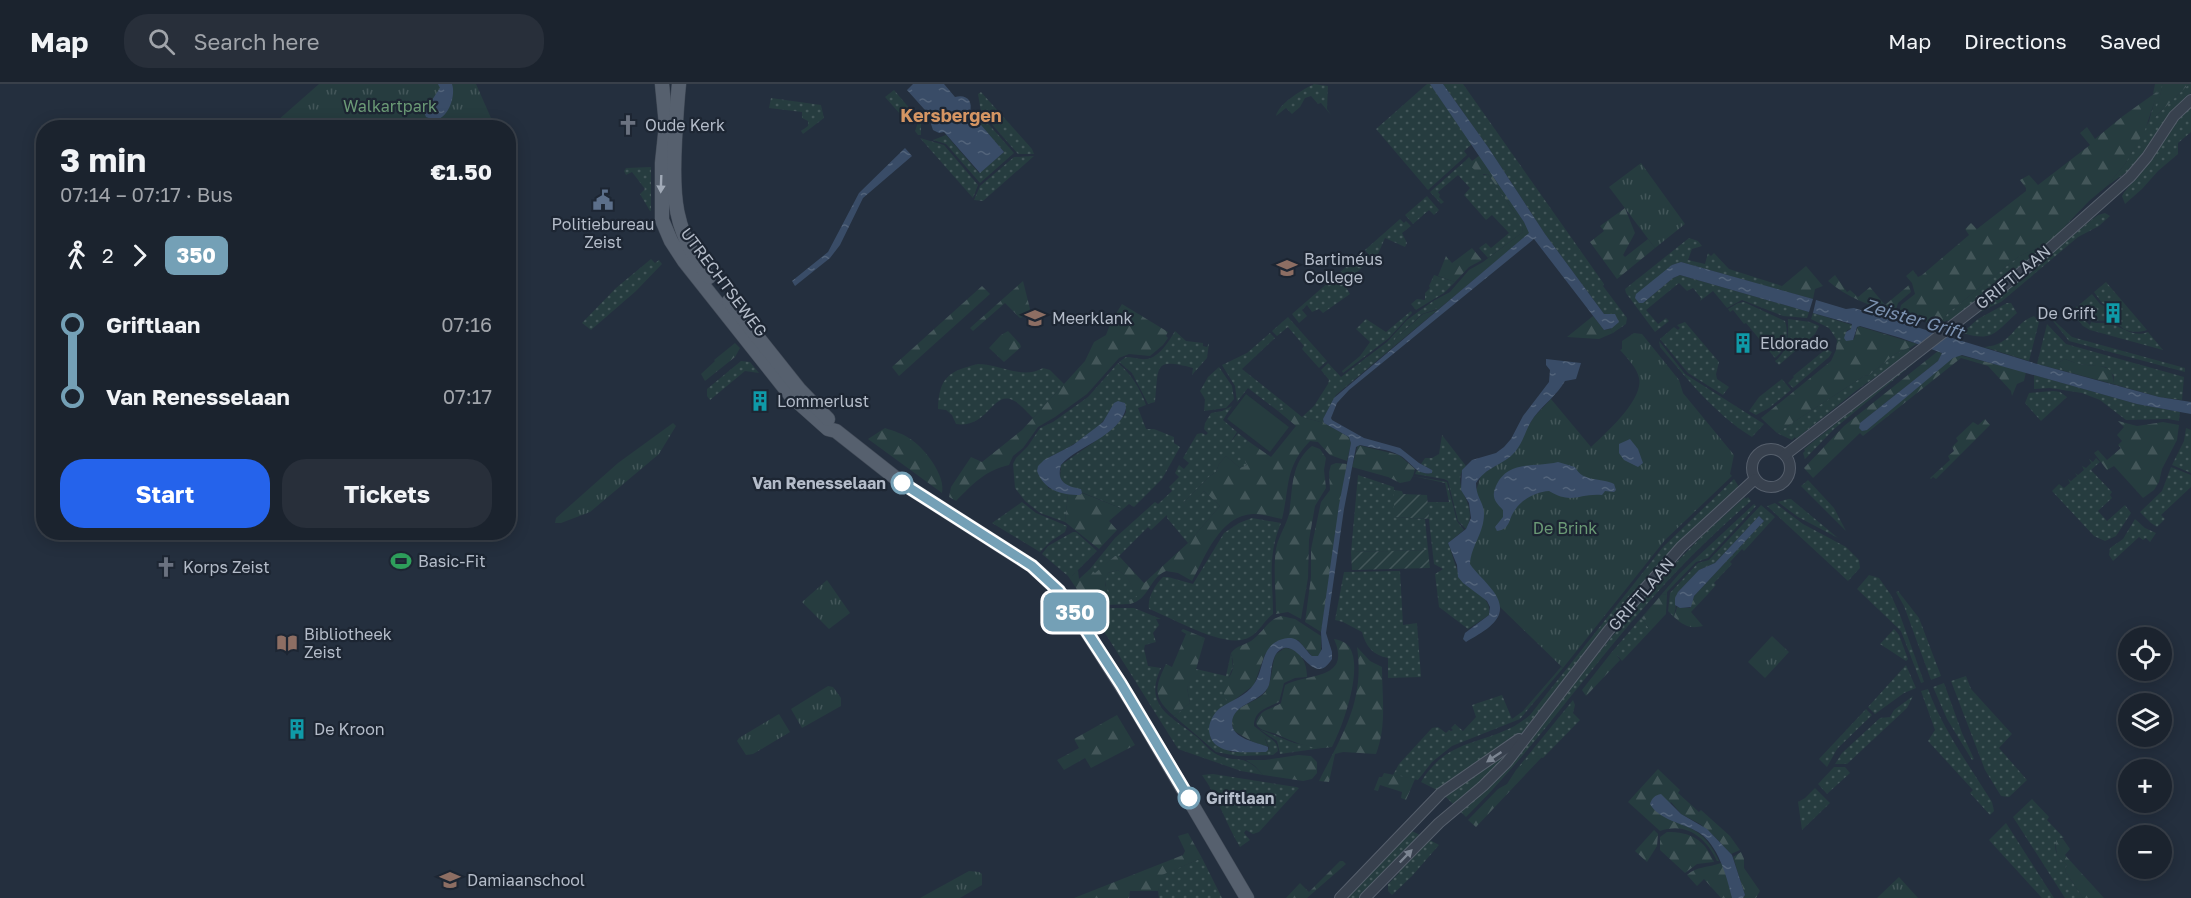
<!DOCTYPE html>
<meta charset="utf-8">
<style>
:root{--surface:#1b232e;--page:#282f3a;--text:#f1f3f6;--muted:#a0a4aa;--line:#39404a;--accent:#2563eb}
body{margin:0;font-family:"Golos Text",sans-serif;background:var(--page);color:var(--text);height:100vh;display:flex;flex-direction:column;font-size:22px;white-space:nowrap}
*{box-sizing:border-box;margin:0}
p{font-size:20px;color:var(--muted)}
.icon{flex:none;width:33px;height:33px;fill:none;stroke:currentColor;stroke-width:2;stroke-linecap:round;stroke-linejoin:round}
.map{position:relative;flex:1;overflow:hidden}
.panel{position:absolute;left:36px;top:36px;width:480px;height:420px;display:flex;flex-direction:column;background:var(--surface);border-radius:24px;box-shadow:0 3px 15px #0003,0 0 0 2px var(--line)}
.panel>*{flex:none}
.badge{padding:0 12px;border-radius:9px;font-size:21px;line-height:39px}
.tools{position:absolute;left:2118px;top:543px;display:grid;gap:12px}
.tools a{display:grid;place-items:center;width:54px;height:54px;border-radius:50%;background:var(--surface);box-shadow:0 3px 15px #0003,0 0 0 2px var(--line);font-size:30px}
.map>.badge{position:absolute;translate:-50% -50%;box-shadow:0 0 0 3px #fff}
.legs{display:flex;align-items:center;gap:9px;height:66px;padding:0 24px;font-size:20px}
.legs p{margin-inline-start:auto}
.summary{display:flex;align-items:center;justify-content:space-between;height:102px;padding:0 24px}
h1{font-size:33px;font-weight:700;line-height:45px}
.primary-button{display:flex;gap:12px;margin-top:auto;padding:12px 24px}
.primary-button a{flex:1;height:69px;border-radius:24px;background:var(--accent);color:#fff;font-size:24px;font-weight:700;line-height:69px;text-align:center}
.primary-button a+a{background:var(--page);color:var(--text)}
ul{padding:0 24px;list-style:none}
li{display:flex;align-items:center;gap:21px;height:72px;font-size:22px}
li i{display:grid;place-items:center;width:9px;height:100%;margin:0 8px;background:currentColor}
li i::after{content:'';width:15px;height:15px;margin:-8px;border:4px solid;border-radius:50%;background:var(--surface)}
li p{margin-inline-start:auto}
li:first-child i{background:linear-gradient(#0000 50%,currentColor 0)}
li:last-child i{background:linear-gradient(currentColor 50%,#0000 0)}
header{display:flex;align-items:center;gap:36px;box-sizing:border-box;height:84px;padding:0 30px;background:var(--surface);border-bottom:2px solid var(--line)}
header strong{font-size:28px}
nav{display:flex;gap:33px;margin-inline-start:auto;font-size:21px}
.search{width:420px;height:54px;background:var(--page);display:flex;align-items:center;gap:15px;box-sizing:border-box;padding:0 21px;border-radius:24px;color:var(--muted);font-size:22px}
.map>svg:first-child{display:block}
.grass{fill:url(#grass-dots)}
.forest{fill:url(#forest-firs)}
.park{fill:url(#park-tufts)}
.garden{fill:url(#garden-furrows)}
.pitch{fill:#263c3f}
.water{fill:url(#water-ripples)}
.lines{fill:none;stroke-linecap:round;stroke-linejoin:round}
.minor-casing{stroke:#565f6c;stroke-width:12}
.major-casing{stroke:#414a57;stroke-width:15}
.minor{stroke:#38414e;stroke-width:10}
.major{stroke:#56606e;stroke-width:14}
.oneway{fill:#a1aab7}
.oneway2{fill:#7c8592}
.line-1-casing{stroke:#fff;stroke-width:14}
.line-1{stroke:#74a0b6;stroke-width:9}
.stop-1-dot{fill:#fff;stroke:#74a0b6;stroke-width:3}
.labels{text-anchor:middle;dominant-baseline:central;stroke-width:4.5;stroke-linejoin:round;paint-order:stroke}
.park-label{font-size:16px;fill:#6b9a76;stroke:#1d2633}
.poi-label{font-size:16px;fill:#b4bcc9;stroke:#1d2633;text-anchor:start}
.street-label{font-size:16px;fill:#b4bcc9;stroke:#1d2633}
.stop-label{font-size:16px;font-weight:bold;fill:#b4bcc9;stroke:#1d2633;text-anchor:end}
.neighbourhood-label{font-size:18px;font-weight:bold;fill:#d59563;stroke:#1d2633}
.water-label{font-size:18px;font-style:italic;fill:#7c92b1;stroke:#1d2633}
</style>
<header>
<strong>Map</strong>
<div class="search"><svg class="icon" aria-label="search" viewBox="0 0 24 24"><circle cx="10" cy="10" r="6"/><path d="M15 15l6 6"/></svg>Search here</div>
<nav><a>Map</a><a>Directions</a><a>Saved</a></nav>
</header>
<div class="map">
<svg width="2191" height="814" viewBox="0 0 2191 814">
<defs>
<pattern id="grass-dots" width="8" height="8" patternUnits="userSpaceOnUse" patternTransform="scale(1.5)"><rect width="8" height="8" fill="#263c3f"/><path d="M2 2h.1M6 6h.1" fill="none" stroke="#435659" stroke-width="1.8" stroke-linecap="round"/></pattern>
<pattern id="forest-firs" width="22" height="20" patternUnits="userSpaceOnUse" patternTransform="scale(1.5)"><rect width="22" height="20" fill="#263c3f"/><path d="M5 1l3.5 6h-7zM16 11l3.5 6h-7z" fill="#435659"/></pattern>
<pattern id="park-tufts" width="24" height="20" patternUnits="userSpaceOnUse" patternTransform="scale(1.5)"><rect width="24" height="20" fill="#263c3f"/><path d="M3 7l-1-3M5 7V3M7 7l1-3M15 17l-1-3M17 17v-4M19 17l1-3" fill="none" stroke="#435659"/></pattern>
<pattern id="garden-furrows" width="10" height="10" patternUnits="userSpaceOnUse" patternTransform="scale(1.5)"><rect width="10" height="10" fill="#263c3f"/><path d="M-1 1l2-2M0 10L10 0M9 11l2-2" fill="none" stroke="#435659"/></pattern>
<pattern id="water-ripples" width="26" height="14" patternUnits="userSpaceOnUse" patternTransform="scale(1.5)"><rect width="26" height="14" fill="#394c67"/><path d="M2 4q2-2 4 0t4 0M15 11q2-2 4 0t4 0" fill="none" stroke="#53647b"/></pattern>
</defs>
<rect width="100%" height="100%" fill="#242f3e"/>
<g class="grass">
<path d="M1314 0 1328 2 1327 25 1331 31 1321 19 1318 20 1311 12 1305 14 1300 23 1292 30 1286 24 1276 32C1279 19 1302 6 1314 0Z"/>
<path d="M1427 0H1430L1472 60 1464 67 1467 71 1428 106 1376 45Z"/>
<path d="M1443 0H1463L1604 200 1603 202 1627 234 1626 240 1613 249 1610 245 1612 244 1615 231 1604 230 1545 150 1488 63Z"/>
<path d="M2155 0H2163L2155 33 2189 0H2191V9L2181 18 2131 85 2107 102 2125 80 2149 37 2157 8 2153 10Z"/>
<path d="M894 6 921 38V51H918L915 47 918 38 916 35 909 40 885 13Z"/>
<path d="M981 8 1032 65 1034 70H1018L981 28 978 10Z"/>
<path d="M771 14 821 21 824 34 803 50 801 47 808 42V37L802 34V28L769 24Z"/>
<path d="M2191 22V48L2178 59V70L2158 87 2142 105 2125 120 2122 112C2128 101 2141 91 2149 79 2163 60 2173 39 2191 22Z"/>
<path d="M978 28 1014 69 980 99 946 60 933 56 946 51 979 89 1004 68 973 32Z"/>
<path d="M920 54 944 61 978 101 973 114Z"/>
<path d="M1034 72 983 117 974 116 980 102 1014 73Z"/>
<path d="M1465 77 1484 91 1488 90 1521 138 1523 148 1488 174 1479 164 1486 159 1491 164 1509 149 1492 131 1486 136 1464 111 1470 104 1458 91 1438 108 1440 111 1439 113 1444 118 1441 120 1430 108Z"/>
<path d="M651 83V127H650L640 110 645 105 632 88 626 91 624 87 626 84Z"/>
<path d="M1427 112 1439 126 1434 131 1429 126 1413 140 1405 131Z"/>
<path d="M2105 129 2110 132 2099 142 2078 153 2001 218 1980 228 1957 243 2036 182 2090 137 2098 131Z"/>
<path d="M1400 135 1404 139 1406 137 1411 142 1402 149 1407 159 1405 163 1385 154 1378 170 1372 175 1365 166Z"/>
<path d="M1689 154 1698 157 1702 162 1692 165 1688 176 1705 180 1708 169 1711 172 1714 169 1729 185 1782 202 1780 206 1681 178 1672 181 1643 219 1673 194 1680 191 1809 228 1807 234 1783 232 1742 216 1727 224 1713 207 1700 217 1701 214 1693 204 1687 207 1679 199 1646 226 1658 240 1666 234 1669 237 1655 248 1626 209 1625 205Z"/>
<path d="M2050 158 1949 239 1947 236 1939 242 1948 229 2018 173Z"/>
<path d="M1361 170 1368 178 1344 200 1350 210 1323 229 1319 225 1312 228 1307 221 1302 226 1307 232 1299 239 1292 230Z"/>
<path d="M651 175 655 179 659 176 662 180 636 207 591 246 582 239 616 204Z"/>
<path d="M1434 191 1455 198 1444 209 1416 226 1411 220 1417 215 1425 216V209L1430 204 1429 202Z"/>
<path d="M2106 198 2147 246C2140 249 2123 249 2119 240 2117 235 2118 230 2115 225L2102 219 2094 208Z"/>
<path d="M2092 210 2100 220 2115 228 2118 241 2108 237 2092 236 2079 221Z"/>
<path d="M1433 217 1437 225 1422 230 1395 255 1392 264 1336 311 1323 335 1324 339 1302 333 1314 322 1328 300 1329 296 1321 286 1328 279 1341 293 1387 258 1407 236Z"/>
<path d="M1744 218 1785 237C1789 251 1787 264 1775 274L1746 239 1744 240 1733 226 1730 228 1728 225 1738 219Z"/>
<path d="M2007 219H2011L2017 229C1994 249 1994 258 1962 249L1978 235Z"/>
<path d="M2077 222 2086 234 2084 236 2090 241 2091 238C2098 240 2105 238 2111 240 2124 244 2134 254 2148 248L2163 266 2090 246 2083 242 2071 228Z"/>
<path d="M1411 227 1412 229 1389 254 1343 289 1342 287 1360 272 1370 258 1356 245 1366 235 1386 248Z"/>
<path d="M1813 229 1852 241V245L1847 246 1845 256H1837L1829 244 1811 235Z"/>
<path d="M2034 232 2039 238 2029 277 1984 263C2013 261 2013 239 2034 232Z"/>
<path d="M2049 232 2072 253 2185 284V288L2069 257Z"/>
<path d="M1288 233 1327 277 1319 284 1302 265 1304 262 1288 243 1277 252 1272 247Z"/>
<path d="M1788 235 1810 238 1819 242 1815 250 1779 281 1775 277C1790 265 1788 251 1788 235Z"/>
<path d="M1685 238 1719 278 1716 290 1717 295 1729 303 1723 311 1688 289 1660 255 1674 243 1678 246 1680 244 1677 241Z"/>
<path d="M2047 240 2066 260 2184 293 2182 316 2159 313 2113 300 2114 292 2106 283 2078 280 2065 275 2058 279 2064 287 2037 280Z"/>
<path d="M1175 247 1186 257 1203 259V262L1207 263 1209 259 1207 274 1192 291 1193 284C1153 274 1159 281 1155 318L1148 320 1132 289 1119 278 1126 273C1133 273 1140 276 1146 275 1159 274 1169 257 1175 247Z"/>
<path d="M1270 249 1275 254 1242 285 1286 320 1278 327 1248 304 1237 318 1235 302 1222 281 1247 269Z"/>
<path d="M1659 257 1685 290 1764 340 1752 353C1715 330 1688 296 1660 263Z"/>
<path d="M1915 261 1909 265 1911 268 1857 306 1796 355 1795 353 1792 356 1777 349 1864 292 1869 291 1895 270Z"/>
<path d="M1826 265 1832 268 1829 273 1793 304 1788 299 1794 293 1793 292Z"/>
<path d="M1929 265H1931L1834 345 1805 375 1803 369 1805 367 1804 365Z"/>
<path d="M741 277 750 278 759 289 745 287 710 316 707 312V305Z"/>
<path d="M1118 279C1132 291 1140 304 1146 321L1138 324 1146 345H1154L1174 353V359L1180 363 1162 395 1134 423 1129 420 1123 425 1066 402 1060 394 1061 381 1097 356 1124 332 1126 328 1123 318C1112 317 1110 328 1104 336 1089 354 1065 365 1044 376L1048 404 1068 410 1065 438 1040 429 1025 417 1015 404 1013 380 1016 374 1028 362 1040 344 1053 338 1088 313Z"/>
<path d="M978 280C1000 280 1022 296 1043 284L1050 286 1064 300 1033 334C1027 328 1018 317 1010 315 992 310 986 345 956 340L952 331 946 326 938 325C939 293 949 287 978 280Z"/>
<path d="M1219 283 1232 302 1234 315 1226 324 1204 327 1205 315 1200 307 1208 293Z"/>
<path d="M2034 291 2137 320 2180 328 2179 337 2168 335 2126 336 2100 316 2082 309 2050 304 2034 305Z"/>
<path d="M1782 295 1791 306 1769 324 1756 331 1749 327 1759 313Z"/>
<path d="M2053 307 2060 308 2067 313 2041 337 2025 319 2029 309Z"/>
<path d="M1232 322 1223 336 1237 348 1230 359 1238 349 1248 357 1241 368 1247 381 1240 384 1226 372 1219 380 1216 388 1210 392 1184 418 1189 421 1204 407 1220 422 1188 459 1167 434V431L1151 446 1148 443 1119 472H1115L1095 490 1090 485 1115 454 1155 418 1158 420 1172 407 1169 403 1179 393 1175 389 1179 381 1184 385 1189 379 1183 374 1197 350 1202 349 1206 351 1208 349 1204 345 1205 339 1211 329 1222 327Z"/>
<path d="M2186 344 2191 346V389L2172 381 2184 357Z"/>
<path d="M1442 351 1466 382C1447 402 1481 420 1466 445L1458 437 1448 397 1444 395 1415 390 1417 386 1428 390 1432 386 1421 380 1425 374H1432L1439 370Z"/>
<path d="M2096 374 2100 378 2091 386 2112 408 2110 411 2112 414 2098 427 2107 437 2125 421 2131 429 2116 452 2105 457 2094 452 2052 407 2059 400 2064 404 2070 399 2068 395 2071 397 2077 392 2075 389 2078 391 2084 386 2082 382 2086 384 2091 379 2089 375 2093 378Z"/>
<path d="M2171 383 2191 391V403L2161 431 2165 435 2157 443 2151 439 2140 428 2162 407Z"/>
<path d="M1358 391 1394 403V433L1425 435 1428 466 1351 468Z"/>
<path d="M1413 392 1447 398 1457 437 1464 446 1448 459C1452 468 1458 494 1464 499 1475 510 1492 513 1489 531L1468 545 1439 523 1435 490 1443 485 1434 480 1427 418H1449L1445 399Z"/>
<path d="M1734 395 1739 403 1689 448 1656 484 1525 647 1441 708 1421 698C1450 649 1493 663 1530 631L1663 463Z"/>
<path d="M1808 396 1834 424 1846 447 1801 402Z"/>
<path d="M1745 413 1746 415 1748 413 1751 417C1714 449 1679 483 1647 520 1585 590 1533 667 1466 733L1459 726 1565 610 1655 500 1704 450Z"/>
<path d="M1788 415H1791L1838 454 1798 433 1778 418Z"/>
<path d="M1022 418 1036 429 1067 442 1065 448 1051 457 1040 468 992 439Z"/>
<path d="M1775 419 1803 440 1846 463 1859 476 1860 484 1848 497 1767 422Z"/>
<path d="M1754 420 1756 422 1708 474 1696 478 1667 508V511L1662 510 1642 534 1649 545H1652L1622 577 1618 572 1611 569 1679 490Z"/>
<path d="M1761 421 1775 433 1744 467 1742 465 1730 478 1732 480 1714 499 1716 501 1708 510 1694 512 1764 437 1759 432 1715 479 1699 486 1678 508 1674 533 1668 527 1670 509 1698 479 1709 476Z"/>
<path d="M1252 434 1281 439C1267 473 1273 495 1273 530 1264 537 1259 548 1250 553 1227 567 1173 534 1149 525 1147 514 1155 501 1163 493H1168L1193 500 1224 449 1239 439Z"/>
<path d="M2135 435 2145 444 2156 449 2150 458 2146 454 2143 456 2139 453 2113 477 2109 471 2110 464 2123 455Z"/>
<path d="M1073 448H1076L1097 467 1072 492H1068L1042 470 1048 462Z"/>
<path d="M1118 486 1127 493 1138 513 1129 516 1130 520 1106 521C1109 510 1102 500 1108 489Z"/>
<path d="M1400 487 1403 541 1417 539 1421 593 1388 594V574C1373 571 1366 563 1362 548L1343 538 1335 536 1344 488Z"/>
<path d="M1869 491 1879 494 1891 511 1900 531 1924 598 1921 599 1901 547 1857 505Z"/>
<path d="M1898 507 1919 534 1941 592 1931 596 1904 522 1896 508Z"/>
<path d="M1111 524H1134L1161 535H1156L1159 541 1153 549 1156 558 1145 561 1144 565 1148 582 1161 584C1143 622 1171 632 1197 653 1204 659 1209 667 1218 671 1239 680 1243 668 1263 691L1241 687 1178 665 1093 530Z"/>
<path d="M1894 545 1899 551 1908 575 1906 577 1880 560Z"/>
<path d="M1231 569 1233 583 1223 607 1229 620C1217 626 1208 641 1211 655L1231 668H1266L1269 664 1265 654 1267 652C1273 656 1278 659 1278 667L1273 671 1238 672 1216 668 1174 632 1190 619 1187 604 1196 585 1226 592Z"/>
<path d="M1906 581 1916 604 1904 609 1875 630 1868 623Z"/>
<path d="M1561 583 1563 584 1520 635 1452 662 1432 678 1418 696 1393 691 1399 680 1432 644 1438 643 1446 649 1449 646 1451 647 1453 646 1451 644 1455 640 1463 647 1476 633 1472 621 1502 611 1512 635 1523 627Z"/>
<path d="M1966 592 1971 605 2012 650 1999 664 2027 696 2009 713 2001 712 1985 686 1951 597Z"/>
<path d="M1944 599 1962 649 1974 675 1972 676 1947 635 1933 603Z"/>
<path d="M1928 605C1943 646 1969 681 1992 718L1994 727 1990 731 1970 709 1973 706 1928 657 1935 646 1921 607Z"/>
<path d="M1913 612 1907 624 1847 680H1835L1842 669 1880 634 1890 633 1894 626Z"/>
<path d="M1573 616 1575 621 1573 629 1580 636 1543 674C1531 669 1525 679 1516 686Z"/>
<path d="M1866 625 1872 631 1837 665 1827 683 1819 675Z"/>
<path d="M1259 645 1294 659 1322 664 1280 670 1277 657Z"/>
<path d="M1511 664 1514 666 1455 722 1444 711Z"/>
<path d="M1834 683H1845L1850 689 1827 710 1818 700Z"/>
<path d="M1213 690 1296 703 1299 704 1259 748 1253 750 1246 746 1244 749 1250 756 1240 763C1226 740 1218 713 1202 691Z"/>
<path d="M1815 704 1830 719 1802 746 1798 718 1805 714Z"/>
<path d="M2032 715 2049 733 2047 736 2064 754 2058 755C2051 766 2059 774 2067 781L2065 787 2083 814H2065L2013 733Z"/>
<path d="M2006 739 2054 814H2042L1989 756Z"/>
<path d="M1410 746 1424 753 1362 814H1345Z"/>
<path d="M1428 755 1439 761 1412 792 1392 811 1388 807V800L1399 789 1398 787Z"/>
<path d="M1202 774 1222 814H1159L1158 807 1161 791Z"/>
</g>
<g class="forest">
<path d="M2163 0H2189L2154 34Z"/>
<path d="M2158 7 2145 46 2125 80 2107 102 2089 117 2050 158 2018 173 1948 229 1939 242 1899 230 1901 221 1915 210 1912 199 1906 192 1913 186 1918 193 1922 191 1969 151 1965 145 1971 139 1977 145 2026 107V104L2020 96 2029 91 2038 101 2090 61 2080 49 2087 43 2095 55 2123 32Z"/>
<path d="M1480 71 1524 138 1530 149 1392 264 1395 255 1423 230 1437 226 1433 217 1450 208 1469 186 1483 178 1523 148 1521 138 1488 90H1479L1465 77 1469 73 1472 77Z"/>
<path d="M1625 124 1635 149 1623 171 1625 173 1648 155 1655 164 1617 195 1590 158 1604 147 1600 142Z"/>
<path d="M1472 164 1482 176 1469 183 1455 198 1438 192 1446 172 1452 179Z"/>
<path d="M1806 182 1823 202 1815 205 1813 215 1780 206 1782 202Z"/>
<path d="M1835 191 1847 208 1850 206 1858 213 1870 203 1885 221 1909 201 1911 208 1898 219 1895 229C1870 222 1848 214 1828 197Z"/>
<path d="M1023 197 1030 225 1026 232 1020 234 1005 219 973 247 970 244Z"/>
<path d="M982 202 990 210 899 292 892 283Z"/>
<path d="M1122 220 1168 248 1166 252 1168 254 1163 261 1150 272 1129 270 1119 274 1087 310 1055 333 1038 343 1023 364 1013 372 1009 381C984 387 973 400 956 417L949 413 951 403 971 373 982 378 1022 346 1085 277 1094 258 1106 251 1111 238Z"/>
<path d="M1593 232 1604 246 1610 245 1613 249 1599 255 1567 253Z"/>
<path d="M1858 242 1917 260 1895 270 1869 291 1864 292 1777 349 1761 334 1831 277 1836 266 1837 256 1854 255Z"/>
<path d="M1008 247 1020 260 1021 263 1004 278 989 264 1001 251Z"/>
<path d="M735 259 740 264 735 273 705 297 701 290 715 277 714 276Z"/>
<path d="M1938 267 1942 270 1938 277 1860 339V345L1867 346 1953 273 1959 271 2026 288 2024 297 2017 300 2012 312 2011 307 1988 282 1961 274 1863 352 1860 349 1813 394 1804 384 1844 342Z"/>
<path d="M2065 275C2070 277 2075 279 2080 280 2096 284 2115 277 2113 300L2064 287 2058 279Z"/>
<path d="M1286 320 1302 333 1324 339 1349 353 1351 359 1347 377 1330 371 1318 358 1310 357C1284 384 1290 403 1282 435 1272 433 1263 430 1253 430 1220 431 1205 473 1192 497L1178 489 1166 487C1149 494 1149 516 1130 520L1129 516 1137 513 1127 493 1118 486 1108 489 1105 501 1108 508 1106 521 1090 525 1068 492H1072L1078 486 1079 495 1090 485 1095 489 1115 472H1119L1144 499 1188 459 1220 422 1204 407 1189 422 1184 418 1210 392 1216 388 1219 380 1226 372 1240 384 1247 381 1240 368 1248 357 1271 373 1296 342 1278 327Z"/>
<path d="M1985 335 1990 341 1936 395 1933 393 1931 395 1930 394 1950 376 1948 372 1954 367 1952 363 1958 357 1956 354 1973 338 1978 341Z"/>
<path d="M2118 337 2137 342 2163 338 2179 341 2177 356 2162 385 2159 398 2154 406 2143 414 2114 382 2107 386 2094 369 2098 366 2107 376 2121 364 2118 361 2122 357 2117 351 2124 343Z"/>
<path d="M885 344C894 347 904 350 912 356 925 365 946 392 942 409L868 355Z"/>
<path d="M1358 361 1399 371 1415 385 1413 392 1410 397 1400 399 1388 393 1352 383Z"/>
<path d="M1312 362 1320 365 1326 374 1324 386 1326 404 1315 422 1309 456 1308 494 1301 535 1288 528 1276 530C1276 508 1273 486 1276 465 1278 453 1286 442 1289 430 1293 406 1290 379 1312 362Z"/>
<path d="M1336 379 1347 380 1321 548 1305 538 1311 493V465L1321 418 1330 406 1329 388 1331 381Z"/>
<path d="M1082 409 1123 425 1109 437 1117 446 1099 465 1065 438 1068 410 1080 411Z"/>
<path d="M1662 510 1667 511 1666 530 1652 545H1649L1642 534Z"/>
<path d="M1700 510H1708L1691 528 1703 542C1690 545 1684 542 1674 533L1677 523 1690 524 1694 512Z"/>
<path d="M1281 532 1295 535 1321 552V570L1318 572H1312L1298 556 1265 570 1254 601 1229 620C1214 594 1230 601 1233 584 1234 579 1232 574 1231 569 1237 561 1243 562 1251 557 1263 549 1267 536 1281 532Z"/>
<path d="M1183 545 1205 554 1195 589 1187 604 1190 619 1174 632C1153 614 1154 604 1166 580L1172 583 1186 550 1181 547Z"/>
<path d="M1334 555C1340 556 1346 558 1350 564 1363 586 1343 642 1332 663 1312 667 1294 658 1276 650 1268 647 1259 647 1256 639 1260 625 1270 626 1281 619L1285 601C1308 589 1352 596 1334 555Z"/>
<path d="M1357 563 1370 577 1382 583C1382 612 1387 642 1376 670L1343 668 1335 670 1329 698 1319 697C1342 650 1365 618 1357 563Z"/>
<path d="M1285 564C1301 565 1307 579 1307 593L1295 594 1284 599 1279 618C1267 624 1254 626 1254 642L1267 652 1265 655 1268 663 1253 658 1234 647C1224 620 1256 622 1266 607 1273 596 1271 581 1276 570Z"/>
<path d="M1611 569 1616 570 1620 576 1586 612 1582 606Z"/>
<path d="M1117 631 1135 661 1091 684 1085 674 1064 686 1057 676 1079 664 1074 655Z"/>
<path d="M1298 671 1311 672 1317 678V689L1312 695 1303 697 1263 691 1255 682 1246 676H1265Z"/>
<path d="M1533 672 1542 673 1476 743 1468 736 1498 705 1507 700 1516 686 1530 673Z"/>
<path d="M1658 685 1680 706 1678 709 1699 728 1701 726 1730 752 1740 766 1731 770 1715 753 1700 740 1681 730 1671 718 1663 732C1692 745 1705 746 1719 777H1717C1707 755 1687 737 1660 747L1628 718Z"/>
<path d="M1384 689 1415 695 1406 716 1401 714 1402 708 1380 701 1378 707 1374 706 1379 693H1382Z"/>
<path d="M1654 746 1658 750 1657 762 1647 778 1635 767Z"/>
<path d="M1667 748C1691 748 1704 755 1714 778L1697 780 1685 789 1660 766V753Z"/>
<path d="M1188 749 1202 774 1162 791 1158 807H1130L1129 814H1074L1183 771 1185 767 1178 752Z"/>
<path d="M2058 755H2063L2070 765 2065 771 2104 814H2083L2065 787 2067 781C2056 771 2056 771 2056 756Z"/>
<path d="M1741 768 1744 775V784L1760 807 1756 814H1743L1745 811 1733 773Z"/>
<path d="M1340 777H1343L1346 780 1307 814H1286L1300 799 1309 808Z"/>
<path d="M1721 779 1726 786 1732 814H1721L1704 795 1697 802 1687 791C1697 782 1708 784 1721 779Z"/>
</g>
<g class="park">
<path d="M319 0H476L495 43 269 44Z"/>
<path d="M1641 79 1685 140 1655 164 1609 103Z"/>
<path d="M1634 249 1642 250 1679 296 1683 309 1734 371 1730 390 1732 392 1665 456 1563 584 1499 522 1469 482V469L1482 426 1476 407 1481 391 1510 372 1534 333 1551 315 1591 363C1606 349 1644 315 1639 294 1637 284 1627 274 1620 266L1622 265V257Z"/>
<path d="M673 339 676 342 659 370 590 428 561 439H555L556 434 618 379Z"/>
<path d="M827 496 850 529 829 545 802 518Z"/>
<path d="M1772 552 1789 568 1765 594 1748 578Z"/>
<path d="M828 602 833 603 841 614V622L802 644 791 625Z"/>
<path d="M779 630 790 648 753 670 746 671 737 657 739 654Z"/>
<path d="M969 787 979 788 982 790V801L960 814H920Z"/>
<path d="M1899 793 1918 814H1877Z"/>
</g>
<g class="garden">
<path d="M1394 406 1402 407 1403 410 1427 411 1429 435 1394 433Z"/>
<path d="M1428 466 1430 484 1352 486 1351 468Z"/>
</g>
<path class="pitch" d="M1246 310 1289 343 1270 368 1227 335Z"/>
<g class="water">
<path d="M438 0H452C456 11 449 33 436 36 434 37 429 34 426 33L424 28 440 4Z"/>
<path d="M913 0H944L955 13C967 10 973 17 970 28L1004 68 980 89 944 48 939 49 933 46 931 40 933 35 907 6Z"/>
<path d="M1430 0H1443L1488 63 1545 150 1604 230H1615L1619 238 1612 244 1604 246 1534 155 1349 306 1337 319 1331 334 1332 336 1364 354 1400 364 1419 379 1432 386V389C1416 392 1411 377 1399 371 1388 365 1372 364 1360 361L1356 363 1344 425 1326 549 1332 568V575C1314 604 1301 560 1284 564 1270 568 1272 590 1269 601 1262 619 1233 618 1232 639 1232 655 1257 658 1268 663V666L1266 668C1246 668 1209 673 1209 644 1210 636 1214 629 1220 624 1232 616 1246 612 1254 600 1265 584 1260 561 1283 555 1299 550 1302 563 1312 572H1318L1322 565 1321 548 1339 421 1351 359 1349 353 1324 339 1323 335 1334 314 1529 149 1524 138Z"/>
<path d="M905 64 912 72 863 114 840 161 830 174 795 202 792 197 828 168 859 109Z"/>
<path d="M1681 178 1813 215 1809 228 1680 191 1673 194 1643 219H1639L1635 214 1636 210 1672 181Z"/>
<path d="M1816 216 1846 225 1854 224 2037 280 2159 313 2191 318V330L2137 320 1962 271 1953 274 1867 346 1862 347 1859 344 1860 339 1938 277 1942 269 1901 254 1860 242 1857 243 1853 256 1846 257 1844 254 1846 248 1851 245 1852 240 1813 229Z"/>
<path d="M1546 275 1581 279 1576 295 1565 297C1557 311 1544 320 1534 333 1525 345 1524 359 1513 370 1501 382 1486 383 1476 399 1476 414 1484 418 1484 430 1484 449 1471 462 1470 480 1476 489 1483 494 1489 502 1515 531 1490 544 1466 558L1463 555 1465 549 1489 531 1490 523 1487 517 1463 499 1458 493 1457 481 1448 459 1466 445 1471 434 1469 419 1461 406 1462 386 1472 376 1496 369 1504 363 1511 355 1523 332 1549 298 1550 286 1546 281Z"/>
<path d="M1118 317 1125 319 1126 324C1120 352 1077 362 1061 381 1056 398 1066 402 1081 405L1082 409 1080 411C1061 411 1044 406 1037 387L1038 382 1044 376 1073 361 1094 345 1103 338 1114 319Z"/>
<path d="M1630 355 1638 365 1643 379 1638 383 1624 376 1619 369V360Z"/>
<path d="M1558 378 1575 383C1583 399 1601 393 1614 400L1616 406 1614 408 1605 407 1602 411C1579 409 1572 421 1549 407 1536 408 1522 415 1515 426 1508 435 1511 445 1497 447L1495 443 1503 433V426C1495 418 1491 413 1496 402 1508 375 1535 384 1558 378Z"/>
<path d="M1759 432 1764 437 1694 512 1691 523 1680 524 1675 521V514L1678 508 1699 486 1715 479Z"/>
<path d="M1661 710 1681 730 1707 745 1732 771 1745 811 1743 814H1732C1727 793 1718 760 1698 748 1683 739 1659 736 1650 720 1652 714 1655 711 1661 710Z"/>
</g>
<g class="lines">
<g class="minor-casing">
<g id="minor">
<circle cx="1771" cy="384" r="19"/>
<path d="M1785 371 2032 180 2130 93 2147 73 2174 32 2191 16"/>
<path d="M1340 814 1441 709 1519 655"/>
<path d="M1365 814 1439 739 1483 702 1507 678 1608 547 1681 463 1755 395"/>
</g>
</g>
<g class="major-casing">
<g id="major">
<path d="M662 0 666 41 662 79V136L671 157 684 177 791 312 828 345 836 347 902 399 1032 482 1059 507 1080 537 1131 617 1247 814"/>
<path d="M679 0C677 19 676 37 675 56 672 111 673 148 709 193"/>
<path d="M729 217 799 305 828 335"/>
</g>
</g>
<use href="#minor" class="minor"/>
<use href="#major" class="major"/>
</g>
<defs><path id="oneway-solid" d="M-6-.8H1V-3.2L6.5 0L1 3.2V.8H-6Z" transform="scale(1.5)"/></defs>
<use class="oneway" href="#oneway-solid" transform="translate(661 100) rotate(92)"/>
<g class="oneway2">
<use href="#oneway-solid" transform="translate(1494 673) rotate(146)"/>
<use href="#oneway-solid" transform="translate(1406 772) rotate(-46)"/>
</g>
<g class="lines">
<g class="line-1-casing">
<path id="line-1" d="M902 399 1032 482 1059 507 1080 537 1121 600 1189 714"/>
</g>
<use href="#line-1" class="line-1"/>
</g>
<defs>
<g id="church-bare" transform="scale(1.62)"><path d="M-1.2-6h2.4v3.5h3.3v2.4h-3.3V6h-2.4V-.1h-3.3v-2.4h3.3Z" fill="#6b7280" stroke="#1d2633" stroke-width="2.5" paint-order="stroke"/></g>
<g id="civic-bare" transform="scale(1.62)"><path d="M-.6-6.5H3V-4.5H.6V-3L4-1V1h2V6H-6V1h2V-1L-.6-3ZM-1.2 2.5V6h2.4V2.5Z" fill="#5c6f8a" stroke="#1d2633" stroke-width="2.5" paint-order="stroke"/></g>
<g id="university-bare" transform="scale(1.62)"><path d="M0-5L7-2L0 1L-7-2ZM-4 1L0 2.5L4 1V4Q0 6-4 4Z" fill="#8d6e63" stroke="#1d2633" stroke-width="2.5" paint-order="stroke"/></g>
<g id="building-bare" transform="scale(1.62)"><path d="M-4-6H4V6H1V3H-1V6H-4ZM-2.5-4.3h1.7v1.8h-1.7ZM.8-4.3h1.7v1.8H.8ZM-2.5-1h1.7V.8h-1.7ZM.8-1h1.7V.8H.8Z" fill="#0f9aa8" stroke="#1d2633" stroke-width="2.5" paint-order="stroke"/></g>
<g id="school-bare" transform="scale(1.62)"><path d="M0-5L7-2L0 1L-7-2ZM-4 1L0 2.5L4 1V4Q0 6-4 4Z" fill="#8d6e63" stroke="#1d2633" stroke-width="2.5" paint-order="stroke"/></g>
<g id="stadium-bare" transform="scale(1.62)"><path d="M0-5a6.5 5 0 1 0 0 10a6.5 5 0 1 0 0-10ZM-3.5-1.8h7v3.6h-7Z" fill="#2e9e5b" stroke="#1d2633" stroke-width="2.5" paint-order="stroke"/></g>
<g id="library-bare" transform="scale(1.62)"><path d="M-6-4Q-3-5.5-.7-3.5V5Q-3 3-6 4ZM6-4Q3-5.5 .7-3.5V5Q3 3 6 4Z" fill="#8d6e63" stroke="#1d2633" stroke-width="2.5" paint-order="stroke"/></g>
</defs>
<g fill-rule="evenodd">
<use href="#church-bare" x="628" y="41"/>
<use href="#civic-bare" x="603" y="116"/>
<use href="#university-bare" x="1287" y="184"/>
<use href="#building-bare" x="2113" y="229"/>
<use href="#school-bare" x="1035" y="234"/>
<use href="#building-bare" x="1743" y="259"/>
<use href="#building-bare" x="760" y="317"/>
<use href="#stadium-bare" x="401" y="477"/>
<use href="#church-bare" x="166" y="483"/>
<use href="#library-bare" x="287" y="559"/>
<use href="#building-bare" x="297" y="645"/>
<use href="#school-bare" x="450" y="796"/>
</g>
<g class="stop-1-dot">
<circle cx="902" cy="399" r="10"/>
<circle cx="1189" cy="714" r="10"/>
</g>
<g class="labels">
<g class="park-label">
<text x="390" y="22">Walkartpark</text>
<text x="1565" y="444">De Brink</text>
</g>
<g class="poi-label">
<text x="645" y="41">Oude Kerk</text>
<text x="603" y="140" text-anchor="middle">Politiebureau<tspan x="603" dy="18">Zeist</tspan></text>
<text x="1304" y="175">Bartiméus<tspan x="1304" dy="18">College</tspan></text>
<text x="2096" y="229" text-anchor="end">De Grift</text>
<text x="1052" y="234">Meerklank</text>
<text x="1760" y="259">Eldorado</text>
<text x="777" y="317">Lommerlust</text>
<text x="418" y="477">Basic-Fit</text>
<text x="183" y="483">Korps Zeist</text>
<text x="304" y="550">Bibliotheek<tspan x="304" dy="18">Zeist</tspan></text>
<text x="314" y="645">De Kroon</text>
<text x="467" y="796">Damiaanschool</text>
</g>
<g class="street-label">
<text transform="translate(2013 193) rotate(-39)">GRIFTLAAN</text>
<text transform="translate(724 198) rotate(53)">UTRECHTSEWEG</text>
<text transform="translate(1641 510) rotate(-49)">GRIFTLAAN</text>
</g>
<g class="stop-label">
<text x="886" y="399">Van Renesselaan</text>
<text x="1206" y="714" text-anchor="start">Griftlaan</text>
</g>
<g class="neighbourhood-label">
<text x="951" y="31">Kersbergen</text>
</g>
<g class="water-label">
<text transform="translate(1914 234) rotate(16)">Zeister Grift</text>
</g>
</g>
</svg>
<div class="tools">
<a><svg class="icon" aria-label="locate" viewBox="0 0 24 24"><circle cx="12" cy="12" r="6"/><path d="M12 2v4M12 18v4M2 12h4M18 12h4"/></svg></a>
<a><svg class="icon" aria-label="layers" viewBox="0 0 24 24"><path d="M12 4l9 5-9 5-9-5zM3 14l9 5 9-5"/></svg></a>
<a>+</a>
<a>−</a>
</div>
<b class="badge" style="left:1075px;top:528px;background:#74a0b6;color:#fff">350</b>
<section class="panel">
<div class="summary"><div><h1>3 min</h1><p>07:14 – 07:17 · Bus</p></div><b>€1.50</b></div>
<div class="legs"><svg class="icon" aria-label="walk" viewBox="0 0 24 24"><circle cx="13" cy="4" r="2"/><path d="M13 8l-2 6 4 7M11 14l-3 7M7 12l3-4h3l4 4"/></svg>2<svg class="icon" aria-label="forward" viewBox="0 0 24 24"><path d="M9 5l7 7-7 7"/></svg><b class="badge" style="background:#74a0b6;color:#fff">350</b></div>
<ul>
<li><i style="color:#74a0b6"></i><b>Griftlaan</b><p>07:16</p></li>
<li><i style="color:#74a0b6"></i><b>Van Renesselaan</b><p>07:17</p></li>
</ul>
<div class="primary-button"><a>Start</a><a>Tickets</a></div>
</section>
</div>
